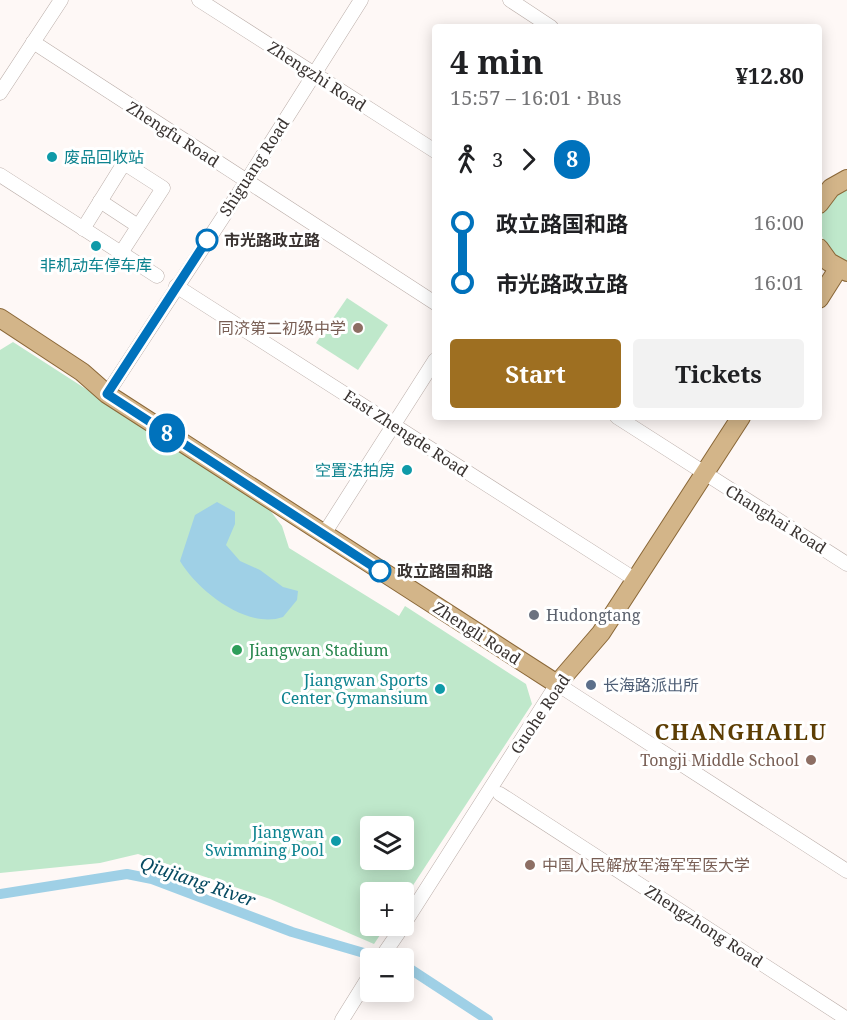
<!DOCTYPE html>
<meta charset="utf-8">
<style>
:root{--surface:#fff;--page:#f2f2f2;--text:#202124;--muted:#757577;--accent:#9e6f21}
body{margin:0;font-family:"Noto Serif","Noto Sans SC",serif;background:var(--page);color:var(--text);height:100vh;display:flex;flex-direction:column;font-size:22px;white-space:nowrap}
*{box-sizing:border-box;margin:0}
p{font-size:20px;color:var(--muted)}
.icon{flex:none;width:33px;height:33px;fill:none;stroke:currentColor;stroke-width:2;stroke-linecap:round;stroke-linejoin:round}
.map{position:relative;flex:1;overflow:hidden}
.drawer{position:absolute;left:432px;top:24px;width:390px;height:396px;display:flex;flex-direction:column;background:var(--surface);border-radius:6px;box-shadow:0 3px 15px #0003}
.drawer>*{flex:none}
.badge{padding:0 12px;border-radius:20px;font-size:21px;line-height:39px}
.fabs{position:absolute;left:360px;top:816px;display:grid;gap:12px}
.fabs a{display:grid;place-items:center;width:54px;height:54px;border-radius:6px;background:var(--surface);box-shadow:0 3px 15px #0003;font-size:30px}
.map>.badge{position:absolute;translate:-50% -50%;box-shadow:0 0 0 3px #fff}
.legs{display:flex;align-items:center;gap:9px;height:66px;padding:0 18px;font-size:20px}
.legs p{margin-inline-start:auto}
.head{display:flex;align-items:center;justify-content:space-between;height:102px;padding:0 18px}
h1{font-size:33px;font-weight:700;line-height:45px}
.button{display:flex;gap:12px;margin-top:auto;padding:12px 18px}
.button a{flex:1;height:69px;border-radius:6px;background:var(--accent);color:#fff;font-size:24px;font-weight:700;line-height:69px;text-align:center}
.button a+a{background:var(--page);color:var(--text)}
ul{padding:0 18px;list-style:none}
li{display:flex;align-items:center;gap:21px;height:60px;font-size:22px}
li i{display:grid;place-items:center;width:9px;height:100%;margin:0 8px;background:currentColor}
li i::after{content:'';width:15px;height:15px;margin:-8px;border:4px solid;border-radius:50%;background:var(--surface)}
li p{margin-inline-start:auto}
li:first-child i{background:linear-gradient(#0000 50%,currentColor 0)}
li:last-child i{background:linear-gradient(currentColor 50%,#0000 0)}
.map>svg:first-child{display:block}
.green{fill:#bfe8cb;fill-rule:evenodd}
.water{fill:#9fd0e6}
.lines{fill:none;stroke-linecap:round;stroke-linejoin:round}
.canal{stroke:#9fd0e6;stroke-width:10}
.minor-casing{stroke:#baada8;stroke-width:15}
.major-casing{stroke:#8a6737;stroke-width:20}
.minor{stroke:#fff;stroke-width:14}
.major{stroke:#d3b589;stroke-width:18}
.line-1-casing{stroke:#fff;stroke-width:14}
.line-1{stroke:#0072bc;stroke-width:9}
.culture-dot{fill:#0f9aa8;stroke:#fff;stroke-width:2}
.stop-1-dot{fill:#fff;stroke:#0072bc;stroke-width:3}
.education-dot{fill:#8d6e63;stroke:#fff;stroke-width:2}
.worship-dot{fill:#6b7280;stroke:#fff;stroke-width:2}
.leisure-dot{fill:#2e9e5b;stroke:#fff;stroke-width:2}
.service-dot{fill:#5c6f8a;stroke:#fff;stroke-width:2}
.labels{text-anchor:middle;dominant-baseline:central;stroke-width:6;stroke-linejoin:round;paint-order:stroke}
.street-label{font-size:16px;fill:#393331;stroke:#fff}
.culture-label{font-size:16px;fill:#0d838f;stroke:#fff;text-anchor:end}
.stop-label{font-size:16px;font-weight:bold;fill:#393331;stroke:#fff;text-anchor:start}
.education-label{font-size:16px;fill:#785e54;stroke:#fff;text-anchor:end}
.worship-label{font-size:16px;fill:#5b616d;stroke:#fff;text-anchor:start}
.leisure-label{font-size:16px;fill:#27864d;stroke:#fff;text-anchor:start}
.service-label{font-size:16px;fill:#4e5e75;stroke:#fff;text-anchor:start}
.water-label{font-size:18px;font-style:italic;fill:#064a61;stroke:#fff}
.district-label{font-size:22px;font-weight:bold;letter-spacing:1.5px;fill:#5d3e04;stroke:#fff}
</style>
<div class="map">
<svg width="847" height="1020" viewBox="0 0 847 1020">
<rect width="100%" height="100%" fill="#fef8f6"/>
<g class="green">
<path d="M847 186V265L828 252 820 231 821 212 827 201Z"/>
<path d="M347 298 388 325 358 370 316 343Z"/>
<path d="M13 342 266 505 282 526 289 548 399 616 405 606 526 684 532 704 404 899V892H370V926H386L374 944 270 899 138 854 100 863 0 873V350ZM370 826H404V860H370Z"/>
</g>
<path class="water" d="M217 502 235 512V524L226 545 240 561 260 570 283 587 298 591 297 600 283 617C247 630 197 590 180 561L195 515Z"/>
<g class="lines">
<g class="canal">
<path d="M0 894 127 874 152 879 292 932 381 958"/>
<path d="M404 965 488 1020"/>
</g>
<g class="minor-casing">
<g id="minor">
<path d="M199 0 435 151"/>
<path d="M510 0 551 27"/>
<path d="M33 42 435 303"/>
<path d="M0 93 61 0"/>
<path d="M0 175 157 276"/>
<path d="M100 201 138 226"/>
<path d="M83 229 124 163 163 188 121 253"/>
<path d="M176 286 636 580"/>
<path d="M107 394 246 182 361 0"/>
<path d="M617 417 847 564"/>
<path d="M324 534 435 360"/>
<path d="M500 794 847 1019"/>
<path d="M404 924 557 684 847 871"/>
<path d="M381 958 403 926"/>
<path d="M342 1020 370 975"/>
</g>
</g>
<g class="major-casing">
<g id="major">
<path d="M819 204 831 188 847 179"/>
<path d="M819 248 829 262 847 272"/>
<path d="M819 299 838 269"/>
<path d="M0 318 82 372 107 394 557 684 601 633 741 417"/>
</g>
</g>
<use href="#minor" class="minor"/>
<use href="#major" class="major"/>
</g>
<g class="lines">
<g class="line-1-casing">
<path id="line-1" d="M207 240 107 394 380 571"/>
</g>
<use href="#line-1" class="line-1"/>
</g>
<g class="culture-dot">
<circle cx="52" cy="157" r="6"/>
<circle cx="96" cy="246" r="6"/>
<circle cx="407" cy="470" r="6"/>
<circle cx="440" cy="689" r="6"/>
<circle cx="336" cy="841" r="6"/>
</g>
<g class="stop-1-dot">
<circle cx="207" cy="240" r="10"/>
<circle cx="380" cy="571" r="10"/>
</g>
<g class="education-dot">
<circle cx="358" cy="328" r="6"/>
<circle cx="811" cy="760" r="6"/>
<circle cx="530" cy="865" r="6"/>
</g>
<circle class="worship-dot" cx="534" cy="615" r="6"/>
<circle class="leisure-dot" cx="237" cy="650" r="6"/>
<circle class="service-dot" cx="591" cy="685" r="6"/>
<g class="labels">
<g class="street-label">
<text transform="translate(317 76) rotate(33)">Zhengzhi Road</text>
<text transform="translate(173 134) rotate(33)">Zhengfu Road</text>
<text transform="translate(254 167) rotate(-57)">Shiguang Road</text>
<text transform="translate(406 433) rotate(33)">East Zhengde Road</text>
<text transform="translate(776 519) rotate(32)">Changhai Road</text>
<text transform="translate(477 633) rotate(33)">Zhengli Road</text>
<text transform="translate(540 714) rotate(-56)">Guohe Road</text>
<text transform="translate(704 926) rotate(33)">Zhengzhong Road</text>
</g>
<g class="culture-label">
<text x="64" y="157" text-anchor="start">废品回收站</text>
<text x="96" y="265" text-anchor="middle">非机动车停车库</text>
<text x="395" y="470">空置法拍房</text>
<text x="428" y="680">Jiangwan Sports<tspan x="428" dy="18">Center Gymansium</tspan></text>
<text x="324" y="832">Jiangwan<tspan x="324" dy="18">Swimming Pool</tspan></text>
</g>
<g class="stop-label">
<text x="224" y="240">市光路政立路</text>
<text x="397" y="571">政立路国和路</text>
</g>
<g class="education-label">
<text x="346" y="328">同济第二初级中学</text>
<text x="799" y="760">Tongji Middle School</text>
<text x="542" y="865" text-anchor="start">中国人民解放军海军军医大学</text>
</g>
<g class="worship-label">
<text x="546" y="615">Hudongtang</text>
</g>
<g class="leisure-label">
<text x="249" y="650">Jiangwan Stadium</text>
</g>
<g class="service-label">
<text x="603" y="685">长海路派出所</text>
</g>
<g class="water-label">
<text transform="translate(198 881) rotate(19)">Qiujiang River</text>
</g>
<g class="district-label">
<text x="741" y="731">CHANGHAILU</text>
</g>
</g>
</svg>
<div class="fabs">
<a><svg class="icon" aria-label="layers" viewBox="0 0 24 24"><path d="M12 4l9 5-9 5-9-5zM3 14l9 5 9-5"/></svg></a>
<a>+</a>
<a>−</a>
</div>
<b class="badge" style="left:167px;top:433px;background:#0072bc;color:#fff">8</b>
<section class="drawer">
<div class="head"><div><h1>4 min</h1><p>15:57 – 16:01 · Bus</p></div><b>¥12.80</b></div>
<div class="legs"><svg class="icon" aria-label="walk" viewBox="0 0 24 24"><circle cx="13" cy="4" r="2"/><path d="M13 8l-2 6 4 7M11 14l-3 7M7 12l3-4h3l4 4"/></svg>3<svg class="icon" aria-label="forward" viewBox="0 0 24 24"><path d="M9 5l7 7-7 7"/></svg><b class="badge" style="background:#0072bc;color:#fff">8</b></div>
<ul>
<li><i style="color:#0072bc"></i><b>政立路国和路</b><p>16:00</p></li>
<li><i style="color:#0072bc"></i><b>市光路政立路</b><p>16:01</p></li>
</ul>
<div class="button"><a>Start</a><a>Tickets</a></div>
</section>
</div>
